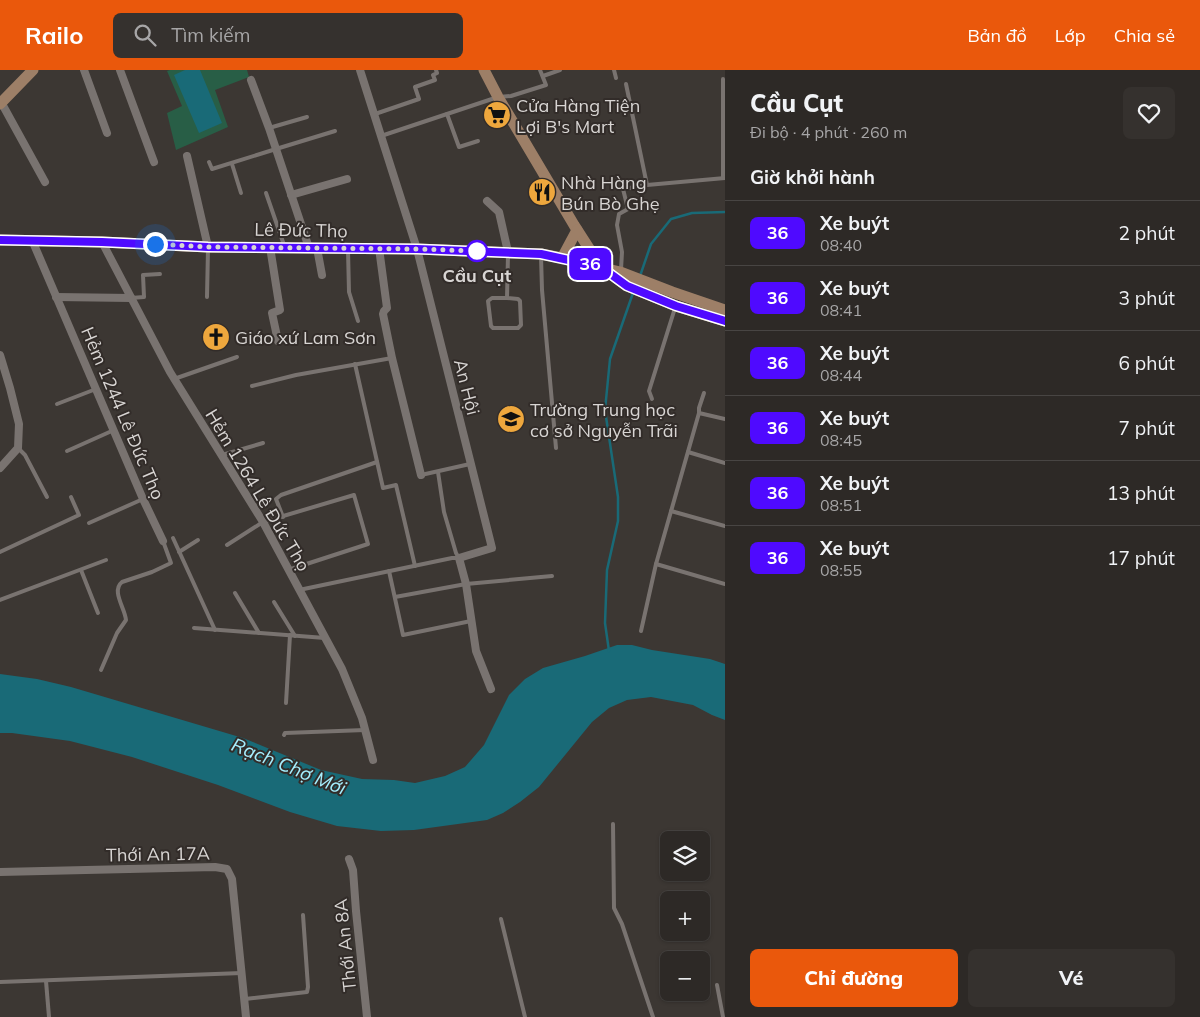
<!DOCTYPE html>
<html lang="vi">
<meta charset="utf-8">
<style>
:root{--surface:#2d2926;--page:#35312e;--text:#f1f3f6;--muted:#a7a6a7;--line:#484543;--accent:#ea580c}
body{margin:0;font-family:Mulish,sans-serif;background:var(--page);color:var(--text);height:100vh;display:flex;flex-direction:column;font-size:19px;white-space:nowrap}
*{box-sizing:border-box;margin:0}
p{font-size:16px;color:var(--muted)}
.icon{flex:none;width:28px;height:28px;fill:none;stroke:currentColor;stroke-width:2;stroke-linecap:round;stroke-linejoin:round}
.map{position:relative;flex:1;overflow:hidden}
.sheet{display:flex;flex-direction:column;background:var(--surface);width:475px}
.sheet>*{flex:none}
.badge{padding:0 10px;border-radius:8px;font-size:18px;line-height:32px}
.buttons{position:absolute;left:660px;top:761px;display:grid;gap:10px}
.buttons a{display:grid;place-items:center;width:50px;height:50px;border-radius:8px;background:var(--surface);box-shadow:0 1px 4px #0004,0 0 0 1px var(--line);font-size:25px}
.you{position:absolute;width:25px;height:25px;margin:-12px;border:4px solid #fff;border-radius:50%;background:#1a73e8;box-shadow:0 0 0 8px #1a73e833}
.map>.badge{position:absolute;translate:-50% -50%;box-shadow:0 0 0 2px #fff}
h2{padding:0 25px;font-size:19px;line-height:45px}
.round{display:grid;place-items:center;flex:none;width:52px;height:52px;border-radius:8px;background:var(--page)}
.overview{display:flex;align-items:center;justify-content:space-between;height:85px;padding:0 25px}
h1{font-size:24px;font-weight:800;line-height:38px}
.cta{display:flex;gap:10px;margin-top:auto;padding:10px 25px}
.cta a{flex:1;height:58px;border-radius:8px;background:var(--accent);color:#fff;font-size:20px;font-weight:800;line-height:58px;text-align:center}
.cta a+a{background:var(--page);color:var(--text)}
ul{padding:0;list-style:none}
li{display:flex;align-items:center;gap:15px;height:65px;padding:0 25px;border-top:1px solid var(--line)}
li div{flex:1}
li b{display:block;font-size:19px}
li em{font-style:normal}
li .badge{min-width:55px;font-weight:700;text-align:center}
header{display:flex;align-items:center;gap:30px;box-sizing:border-box;height:70px;padding:0 25px;background:var(--accent);color:#fff}
header strong{font-size:24px}
nav{display:flex;gap:28px;margin-inline-start:auto;font-size:18px}
.search{width:350px;height:45px;background:var(--page);display:flex;align-items:center;gap:12px;box-sizing:border-box;padding:0 18px;border-radius:8px;color:var(--muted);font-size:19px}
main{display:flex;flex:1;min-height:0}
.map>svg:first-child{display:block}
.green{fill:#285e46}
.water{fill:#196a77}
.lines{fill:none;stroke-linecap:round;stroke-linejoin:round}
.stream{stroke:#196a77;stroke-width:2.5}
.service{stroke:#797370;stroke-width:4}
.minor{stroke:#797370;stroke-width:8}
.secondary{stroke:#9d7f67;stroke-width:11}
.line-casing{stroke:#fff;stroke-width:11}
.line{stroke:#4f0aff;stroke-width:8}
.walk{stroke:#d8d5d3;stroke-width:5;stroke-dasharray:0 9}
.stop-dot{fill:#fff;stroke:#4f0aff;stroke-width:2.5}
.labels{text-anchor:middle;dominant-baseline:central;stroke-width:4;stroke-linejoin:round;paint-order:stroke}
.poi-label{font-size:18px;fill:#d8d5d3;stroke:#322c29;text-anchor:start}
.street-label{font-size:18px;fill:#d8d5d3;stroke:#322c29}
.stop-label{font-size:18px;font-weight:bold;fill:#d8d5d3;stroke:#322c29}
.water-label{font-size:19px;font-style:italic;fill:#a5eefd;stroke:#322c29}
</style>
<header>
<strong>Railo</strong>
<div class="search"><svg class="icon" aria-label="search" viewBox="0 0 24 24"><circle cx="10" cy="10" r="6"/><path d="M15 15l6 6"/></svg>Tìm kiếm</div>
<nav><a>Bản đồ</a><a>Lớp</a><a>Chia sẻ</a></nav>
</header>
<main>
<div class="map">
<svg width="725" height="947" viewBox="0 0 725 947">
<rect width="100%" height="100%" fill="#3c3733"/>
<path class="green" d="M170 0H247L249 7 215 20 228 57 176 80 167 43 182 36 167 1Z"/>
<g class="water">
<path d="M185 0H200L222 53 199 63 174 5Z"/>
<path d="M617 575H632L652 580 710 589 725 594V650L712 645 693 635 651 627 627 630 609 638 592 652 539 717 520 732 503 743 487 750 414 760 381 761 337 756 290 742 218 715 132 687 70 671 12 663H0V604L37 609 71 617 98 625 243 668 321 700 362 709 394 710 415 713 445 706 465 697 484 675 509 625 525 609 543 598 585 586Z"/>
</g>
<g class="lines">
<g class="stream">
<path d="M640 206 651 174 671 149 692 143 725 142"/>
<path d="M609 581 605 553 607 500 618 451V427L605 340 610 289 633 223"/>
</g>
<g class="service">
<path d="M614 0 616 8"/>
<path d="M543 6 560 0"/>
<path d="M626 14 647 115"/>
<path d="M375 44 419 29 415 17 435 10 433 5 437 3 436 0"/>
<path d="M447 44 459 77 478 71"/>
<path d="M269 58 307 47"/>
<path d="M381 66 498 27 511 26 546 15 540 0"/>
<path d="M209 92 212 99 276 79 335 61"/>
<path d="M232 94 241 123"/>
<path d="M723 108V9"/>
<path d="M266 123 284 175"/>
<path d="M348 180 349 222 358 251"/>
<path d="M541 186 542 220 556 378"/>
<path d="M621 200 622 182 617 155 619 144 628 139 623 119 647 115 725 108"/>
<path d="M207 227 208 179"/>
<path d="M131 228 144 227 143 205 160 204"/>
<path d="M507 228 518 229 520 231 521 255 518 258H493L491 256 488 231 492 228H507L508 185"/>
<path d="M355 294 383 418 396 415 415 496"/>
<path d="M174 309 237 287"/>
<path d="M252 316 296 305 392 288"/>
<path d="M652 329 649 321 675 238"/>
<path d="M57 334 96 319"/>
<path d="M699 343V338L704 323"/>
<path d="M18 378 25 385 47 427"/>
<path d="M67 381 114 360"/>
<path d="M688 382 725 393"/>
<path d="M222 385 263 373"/>
<path d="M438 402 444 442 456 483 459 488"/>
<path d="M421 405 470 394"/>
<path d="M671 441 725 456"/>
<path d="M283 447 276 429 281 425 377 392"/>
<path d="M89 453 143 429"/>
<path d="M173 468 215 560"/>
<path d="M227 475 263 452 354 425 368 474 288 500"/>
<path d="M0 482 79 445 71 427"/>
<path d="M179 482 198 470"/>
<path d="M656 494 725 514"/>
<path d="M81 500 98 543"/>
<path d="M389 501 403 565 471 551"/>
<path d="M299 520 452 488H459"/>
<path d="M235 523 259 563"/>
<path d="M395 527 466 514 552 506"/>
<path d="M0 530 106 490"/>
<path d="M274 532 295 566"/>
<path d="M194 558 325 568"/>
<path d="M641 561 656 494 699 343 725 349"/>
<path d="M101 600 117 563 126 550C125 538 111 521 122 512L152 502 171 493 163 471"/>
<path d="M286 633 290 565"/>
<path d="M284 665 285 663 365 660"/>
<path d="M613 754 614 838 622 854 653 947"/>
<path d="M501 849 525 947"/>
<path d="M46 911 49 947"/>
<path d="M0 912 242 903"/>
<path d="M717 915 723 947"/>
<path d="M245 929 307 922 308 917 303 845"/>
</g>
<g class="minor">
<path d="M84 0 107 63"/>
<path d="M120 0 154 92"/>
<path d="M360 0 417 179 492 478 459 488 466 514 476 581 491 619"/>
<path d="M251 10 269 58 309 178"/>
<path d="M1 32 45 112"/>
<path d="M187 86 208 177"/>
<path d="M291 125 347 109"/>
<path d="M487 131 499 142 508 182"/>
<path d="M32 170 143 429 163 471"/>
<path d="M102 172 170 302 263 452 342 599 362 648 373 690"/>
<path d="M270 177 280 240 272 243 278 271"/>
<path d="M317 178 322 205"/>
<path d="M379 178 387 238 384 241 383 244 392 288 421 405"/>
<path d="M56 227 131 228"/>
<path d="M0 285 10 318 19 354 18 378 0 398"/>
<path d="M349 789 353 800 356 841 367 947"/>
<path d="M0 802 215 797 227 799 232 809 246 947"/>
</g>
<g class="secondary">
<path d="M484 0 498 27 574 155 601 197 627 216 676 236 725 251"/>
<path d="M0 34 33 0"/>
<path d="M0 170 102 172 208 177 417 179 541 184 562 188 620 202 672 222 725 240"/>
<path d="M562 188 577 160"/>
</g>
</g>
<g class="lines">
<g class="line-casing">
<path id="line" d="M0 170 102 172 208 177 417 179 541 184 601 197 627 216 676 236 725 251"/>
</g>
<use href="#line" class="line"/>
<path class="walk" d="M155 174 208 177 417 179 477 181"/>
</g>
<defs>
<g id="supermarket-disc" transform="scale(1.4375)"><circle r="9.5" fill="#eea73d" stroke="#322c29"/><path d="M-6-5.5h2.5l.6 2H6L4.5 2H-2.5L-4.4-4H-6ZM-1.5 3.2a1.3 1.3 0 1 0 .1 0ZM3 3.2a1.3 1.3 0 1 0 .1 0Z" fill="#111"/></g>
<g id="restaurant-disc" transform="scale(1.4375)"><circle r="9.5" fill="#eea73d" stroke="#322c29"/><path d="M-5-6h1v4h1v-4h1v4h1v-4h1v5L-1.5 .5V6h-2V.5L-5-1ZM5-6V6H3V1.5H1.5Q1.5-4 5-6Z" fill="#111"/></g>
<g id="church-disc" transform="scale(1.4375)"><circle r="9.5" fill="#eea73d" stroke="#322c29"/><path d="M-1.2-6h2.4v3.5h3.3v2.4h-3.3V6h-2.4V-.1h-3.3v-2.4h3.3Z" fill="#111"/></g>
<g id="school-disc" transform="scale(1.4375)"><circle r="9.5" fill="#eea73d" stroke="#322c29"/><path d="M0-5L7-2L0 1L-7-2ZM-4 1L0 2.5L4 1V4Q0 6-4 4Z" fill="#111"/></g>
</defs>
<g fill-rule="evenodd">
<use href="#supermarket-disc" x="497" y="45"/>
<use href="#restaurant-disc" x="542" y="122"/>
<use href="#church-disc" x="216" y="267"/>
<use href="#school-disc" x="511" y="349"/>
</g>
<circle class="stop-dot" cx="477" cy="181" r="10"/>
<g class="labels">
<g class="poi-label">
<text x="516" y="35">Cửa Hàng Tiện<tspan x="516" dy="21">Lợi B's Mart</tspan></text>
<text x="561" y="112">Nhà Hàng<tspan x="561" dy="21">Bún Bò Ghẹ</tspan></text>
<text x="235" y="267">Giáo xứ Lam Sơn</text>
<text x="530" y="339">Trường Trung học<tspan x="530" dy="21">cơ sở Nguyễn Trãi</tspan></text>
</g>
<g class="street-label">
<text transform="translate(301 160) rotate(1)">Lê Đức Thọ</text>
<text transform="translate(467 317) rotate(76)">An Hội</text>
<text transform="translate(123 343) rotate(67)">Hẻm 1244 Lê Đức Thọ</text>
<text transform="translate(258 420) rotate(59)">Hẻm 1264 Lê Đức Thọ</text>
<text transform="translate(158 784) rotate(-1)">Thới An 17A</text>
<text transform="translate(345 875) rotate(-96)">Thới An 8A</text>
</g>
<g class="stop-label">
<text x="477" y="205">Cầu Cụt</text>
</g>
<g class="water-label">
<text transform="translate(289 696) rotate(22)">Rạch Chợ Mới</text>
</g>
</g>
</svg>
<div class="buttons">
<a><svg class="icon" aria-label="layers" viewBox="0 0 24 24"><path d="M12 4l9 5-9 5-9-5zM3 14l9 5 9-5"/></svg></a>
<a>+</a>
<a>−</a>
</div>
<div class="you" style="left:155px;top:174px"></div>
<b class="badge" style="left:590px;top:194px;background:#4f0aff;color:#fff">36</b>
</div>
<section class="sheet">
<div class="overview"><div><h1>Cầu Cụt</h1><p>Đi bộ · 4 phút · 260 m</p></div><a class="round"><svg class="icon" aria-label="heart" viewBox="0 0 24 24"><path d="M12 20l-8-8c-3-5 5-10 8-4 3-6 11-1 8 4z"/></svg></a></div>
<h2>Giờ khởi hành</h2>
<ul>
<li><span class="badge" style="background:#4f0aff;color:#fff">36</span><div><b>Xe buýt</b><p>08:40</p></div><em>2 phút</em></li>
<li><span class="badge" style="background:#4f0aff;color:#fff">36</span><div><b>Xe buýt</b><p>08:41</p></div><em>3 phút</em></li>
<li><span class="badge" style="background:#4f0aff;color:#fff">36</span><div><b>Xe buýt</b><p>08:44</p></div><em>6 phút</em></li>
<li><span class="badge" style="background:#4f0aff;color:#fff">36</span><div><b>Xe buýt</b><p>08:45</p></div><em>7 phút</em></li>
<li><span class="badge" style="background:#4f0aff;color:#fff">36</span><div><b>Xe buýt</b><p>08:51</p></div><em>13 phút</em></li>
<li><span class="badge" style="background:#4f0aff;color:#fff">36</span><div><b>Xe buýt</b><p>08:55</p></div><em>17 phút</em></li>
</ul>
<div class="cta"><a>Chỉ đường</a><a>Vé</a></div>
</section>
</main>
